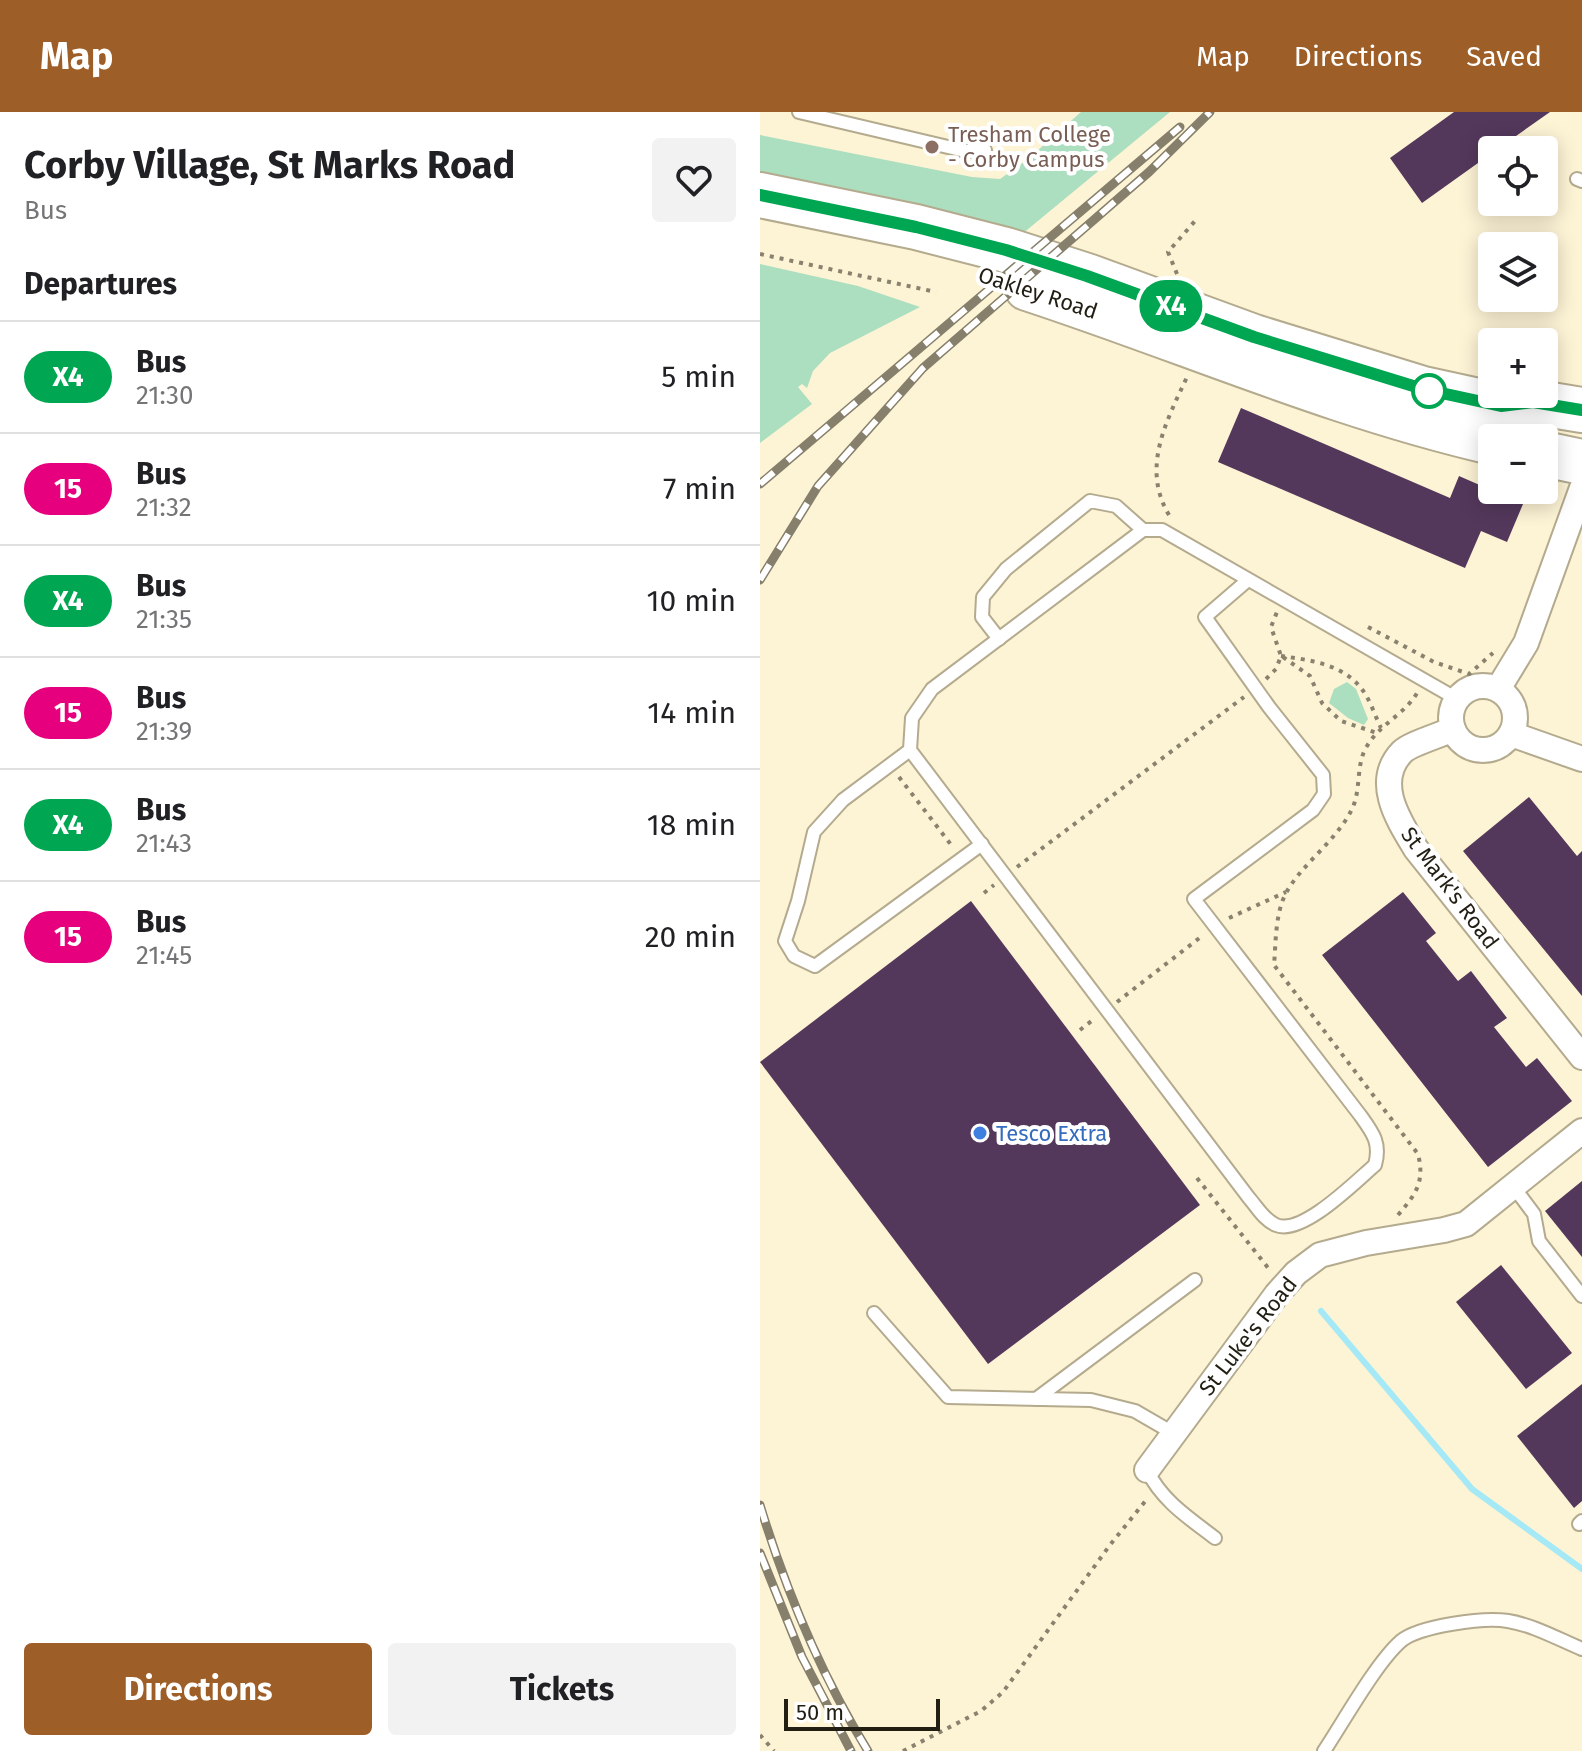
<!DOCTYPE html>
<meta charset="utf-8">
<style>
:root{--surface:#fff;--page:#f2f2f2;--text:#202124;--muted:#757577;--line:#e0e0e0;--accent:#9e5e27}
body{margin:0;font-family:"Fira Sans",sans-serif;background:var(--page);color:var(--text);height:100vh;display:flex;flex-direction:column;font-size:30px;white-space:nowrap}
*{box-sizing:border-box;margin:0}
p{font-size:26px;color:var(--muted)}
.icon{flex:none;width:44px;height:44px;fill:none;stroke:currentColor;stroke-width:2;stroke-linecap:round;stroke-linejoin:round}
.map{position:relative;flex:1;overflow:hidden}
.drawer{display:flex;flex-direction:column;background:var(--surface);width:760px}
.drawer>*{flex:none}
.badge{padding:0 16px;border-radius:26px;font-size:28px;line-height:52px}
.buttons{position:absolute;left:718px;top:24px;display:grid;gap:16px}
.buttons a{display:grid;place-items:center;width:80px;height:80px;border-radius:8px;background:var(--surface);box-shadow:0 4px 20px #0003;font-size:40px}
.scale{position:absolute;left:24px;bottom:20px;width:156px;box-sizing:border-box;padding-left:8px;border:4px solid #221e13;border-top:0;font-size:22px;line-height:28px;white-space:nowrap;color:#221e13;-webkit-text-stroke:6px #fff;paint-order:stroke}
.map>.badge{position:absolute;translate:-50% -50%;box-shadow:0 0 0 4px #fff}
h2{padding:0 24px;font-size:30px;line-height:72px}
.round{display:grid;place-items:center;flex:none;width:84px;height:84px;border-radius:8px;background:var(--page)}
.head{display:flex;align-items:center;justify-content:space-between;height:136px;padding:0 24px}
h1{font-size:38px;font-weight:700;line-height:60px}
.cta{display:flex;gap:16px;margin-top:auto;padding:16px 24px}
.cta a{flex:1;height:92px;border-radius:8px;background:var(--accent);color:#fff;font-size:32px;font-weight:700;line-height:92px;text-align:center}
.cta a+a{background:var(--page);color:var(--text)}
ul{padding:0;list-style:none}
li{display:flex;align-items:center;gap:24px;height:112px;padding:0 24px;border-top:2px solid var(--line)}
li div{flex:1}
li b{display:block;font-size:30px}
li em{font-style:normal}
li .badge{min-width:88px;font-weight:700;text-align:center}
header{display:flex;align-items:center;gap:48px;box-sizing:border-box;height:112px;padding:0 40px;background:var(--accent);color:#fff}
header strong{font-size:38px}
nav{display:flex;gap:44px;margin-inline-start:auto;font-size:28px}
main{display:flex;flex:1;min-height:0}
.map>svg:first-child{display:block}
.green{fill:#acdec0}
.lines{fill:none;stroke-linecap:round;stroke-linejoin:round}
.stream{stroke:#a5e9f6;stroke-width:6}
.building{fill:#54385c}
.lane-casing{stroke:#b4aa8e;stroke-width:16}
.street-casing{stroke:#b4aa8e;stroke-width:28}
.highway-casing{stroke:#b4aa8e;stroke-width:48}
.path{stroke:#88826e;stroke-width:4;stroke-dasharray:4 6;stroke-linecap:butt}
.lane{stroke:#fff;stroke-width:12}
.street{stroke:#fff;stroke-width:24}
.highway{stroke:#fff;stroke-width:44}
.rail-casing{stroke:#867f6b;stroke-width:9}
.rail{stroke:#fff;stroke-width:6;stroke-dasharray:18;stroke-linecap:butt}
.line-casing{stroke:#fff;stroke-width:18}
.line{stroke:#00a651;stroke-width:12}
.education-dot{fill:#8d6e63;stroke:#fff;stroke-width:3}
.stop-dot{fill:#fff;stroke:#00a651;stroke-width:4}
.shop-dot{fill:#3f7fe0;stroke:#fff;stroke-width:3}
.labels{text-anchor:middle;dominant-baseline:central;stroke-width:8;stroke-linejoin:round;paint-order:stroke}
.education-label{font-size:22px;fill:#785e54;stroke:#fff;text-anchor:start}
.street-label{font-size:22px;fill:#221e13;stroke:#fff}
.shop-label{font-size:22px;fill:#366cbe;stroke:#fff;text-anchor:start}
</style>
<header>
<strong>Map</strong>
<nav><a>Map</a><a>Directions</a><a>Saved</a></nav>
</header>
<main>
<section class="drawer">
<div class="head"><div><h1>Corby Village, St Marks Road</h1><p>Bus</p></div><a class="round"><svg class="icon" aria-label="heart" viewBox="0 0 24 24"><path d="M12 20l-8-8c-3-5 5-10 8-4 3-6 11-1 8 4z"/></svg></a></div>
<h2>Departures</h2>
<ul>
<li><span class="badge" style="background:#00a651;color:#fff">X4</span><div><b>Bus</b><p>21:30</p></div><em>5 min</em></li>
<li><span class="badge" style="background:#e6007e;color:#fff">15</span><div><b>Bus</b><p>21:32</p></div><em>7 min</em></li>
<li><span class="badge" style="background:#00a651;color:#fff">X4</span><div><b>Bus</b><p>21:35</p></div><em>10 min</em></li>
<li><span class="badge" style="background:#e6007e;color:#fff">15</span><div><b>Bus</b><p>21:39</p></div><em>14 min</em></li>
<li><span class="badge" style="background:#00a651;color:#fff">X4</span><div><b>Bus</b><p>21:43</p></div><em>18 min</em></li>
<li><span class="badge" style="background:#e6007e;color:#fff">15</span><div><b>Bus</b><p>21:45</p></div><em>20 min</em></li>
</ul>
<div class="cta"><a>Directions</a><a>Tickets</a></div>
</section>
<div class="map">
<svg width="822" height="1639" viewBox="0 0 822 1639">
<rect width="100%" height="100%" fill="#fdf3d5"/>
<g class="green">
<path d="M321 0H410L256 127 0 68V23L212 65 240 67 268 47Z"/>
<path d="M0 152 98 174 160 195 70 241 53 259 47 276 42 272 38 275 52 292 0 331Z"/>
<path d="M587 570 596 577 608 607 604 613 588 606 569 591 574 577Z"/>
</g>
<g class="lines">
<path class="stream" d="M561 1199 712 1377 822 1457"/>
</g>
<g class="building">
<path d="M694 0H790L736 38H732V41L662 91 630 46Z"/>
<path d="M481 296 690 386 699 364 763 392 747 430 721 419 705 456 458 350Z"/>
<path d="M769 685 817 744 822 739V884L703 739Z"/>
<path d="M643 780 676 821 666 829 698 869 711 859 747 906 734 915 766 955 777 946 812 989 728 1055 562 843Z"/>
<path d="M211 789 440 1093 228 1252 0 950Z"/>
<path d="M822 1069V1145L785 1099Z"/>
<path d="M741 1153 812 1241 766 1277 696 1190Z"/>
<path d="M822 1272V1389L814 1396 757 1324Z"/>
</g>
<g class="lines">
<g class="lane-casing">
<g id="lane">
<path d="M39 0 205 39 225 38"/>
<path d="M817 67 822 69"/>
<path d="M488 468 445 505 509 595 563 663 564 682 553 698 434 787 600 1003C613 1021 621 1031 615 1053 595 1070 542 1124 516 1113 504 1108 497 1095 489 1086L150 638 152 606 172 577 383 418H402L697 587"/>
<path d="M239 527 222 505 223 485 246 457 330 389 356 394 383 418"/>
<path d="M150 638 83 688 54 720 38 789 25 829 34 844 55 854 222 732"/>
<path d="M753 1074 774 1102 779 1129 822 1184"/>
<path d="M114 1201 188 1285 331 1288 375 1299 413 1321"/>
<path d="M276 1287 435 1168"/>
<path d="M387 1358C402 1389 429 1406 455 1426"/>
<path d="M819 1412 822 1409"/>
<path d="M564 1639C584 1609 616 1551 641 1529 659 1514 724 1505 748 1509 773 1513 798 1527 822 1537"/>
</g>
</g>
<g class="street-casing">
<g id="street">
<circle cx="723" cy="606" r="32"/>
<path d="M738 577 766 531 822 376"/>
<path d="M693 617C681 623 650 632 642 640 613 670 639 709 656 737L822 945"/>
<path d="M751 622 822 647"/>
<path d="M387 1358 517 1182 536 1161 560 1143 606 1131 684 1118 706 1112 822 1019"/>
</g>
</g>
<g class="highway-casing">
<g id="highway">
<path d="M0 83 156 115 246 138 327 164 494 225 663 277 741 294 773 290 822 298"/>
<path d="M267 176C423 227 572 293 732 330"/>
<path d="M784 342 822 350"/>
</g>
</g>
<g class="path">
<path d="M0 142 176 180"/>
<path d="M417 162 408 140 435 109"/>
<path d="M409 403C381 356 406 310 427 265"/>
<path d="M608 515 674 550 709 562 733 541"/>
<path d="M521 544C550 548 582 552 601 576 610 587 615 604 621 616"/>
<path d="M523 545 550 564 562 591 581 609 617 621"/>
<path d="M506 567 516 557 521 544 511 515 517 500"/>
<path d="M139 665 192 734"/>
<path d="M257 755 484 585"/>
<path d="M224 781 234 773"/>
<path d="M469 806 526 780"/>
<path d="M357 890 442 824"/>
<path d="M320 918 334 907"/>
<path d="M437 1066 509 1157"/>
<path d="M638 1103C656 1082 665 1070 658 1042L514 853C516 830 515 802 526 781 541 753 575 730 591 699 602 679 595 653 607 634 620 612 644 603 657 581"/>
<path d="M0 1623 14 1639"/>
<path d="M143 1639 221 1599 243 1580 350 1433 387 1387"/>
</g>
<use href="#lane" class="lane"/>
<use href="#street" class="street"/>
<use href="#highway" class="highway"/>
<g class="rail-casing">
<g id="rail">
<path d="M0 372 420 15"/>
<path d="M0 468 58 374 163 256 389 60 450 0"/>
<path d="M0 1393C26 1479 61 1563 108 1639"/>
<path d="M0 1441 42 1545 91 1639"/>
</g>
</g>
<use href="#rail" class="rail"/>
</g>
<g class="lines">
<g class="line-casing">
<path id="line" d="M0 83 156 115 246 138 327 164 494 225 663 277 741 294 773 290 822 298"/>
</g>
<use href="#line" class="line"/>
</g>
<circle class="education-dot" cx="172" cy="35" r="8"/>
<circle class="stop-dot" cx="669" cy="279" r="16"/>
<circle class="shop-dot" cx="220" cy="1021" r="8"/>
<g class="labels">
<g class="education-label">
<text x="188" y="22">Tresham College<tspan x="188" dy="25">- Corby Campus</tspan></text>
</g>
<g class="street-label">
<text transform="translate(278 181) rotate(18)">Oakley Road</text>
<text transform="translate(690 776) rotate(53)">St Mark's Road</text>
<text transform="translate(488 1224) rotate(-52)">St Luke's Road</text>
</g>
<g class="shop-label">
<text x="236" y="1021">Tesco Extra</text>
</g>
</g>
</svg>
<div class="buttons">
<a><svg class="icon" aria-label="locate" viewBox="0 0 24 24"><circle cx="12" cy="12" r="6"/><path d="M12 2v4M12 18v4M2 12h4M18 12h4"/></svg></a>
<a><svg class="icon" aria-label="layers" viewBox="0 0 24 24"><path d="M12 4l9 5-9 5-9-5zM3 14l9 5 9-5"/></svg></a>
<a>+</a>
<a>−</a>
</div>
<div class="scale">50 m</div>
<b class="badge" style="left:411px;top:194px;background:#00a651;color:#fff">X4</b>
</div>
</main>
